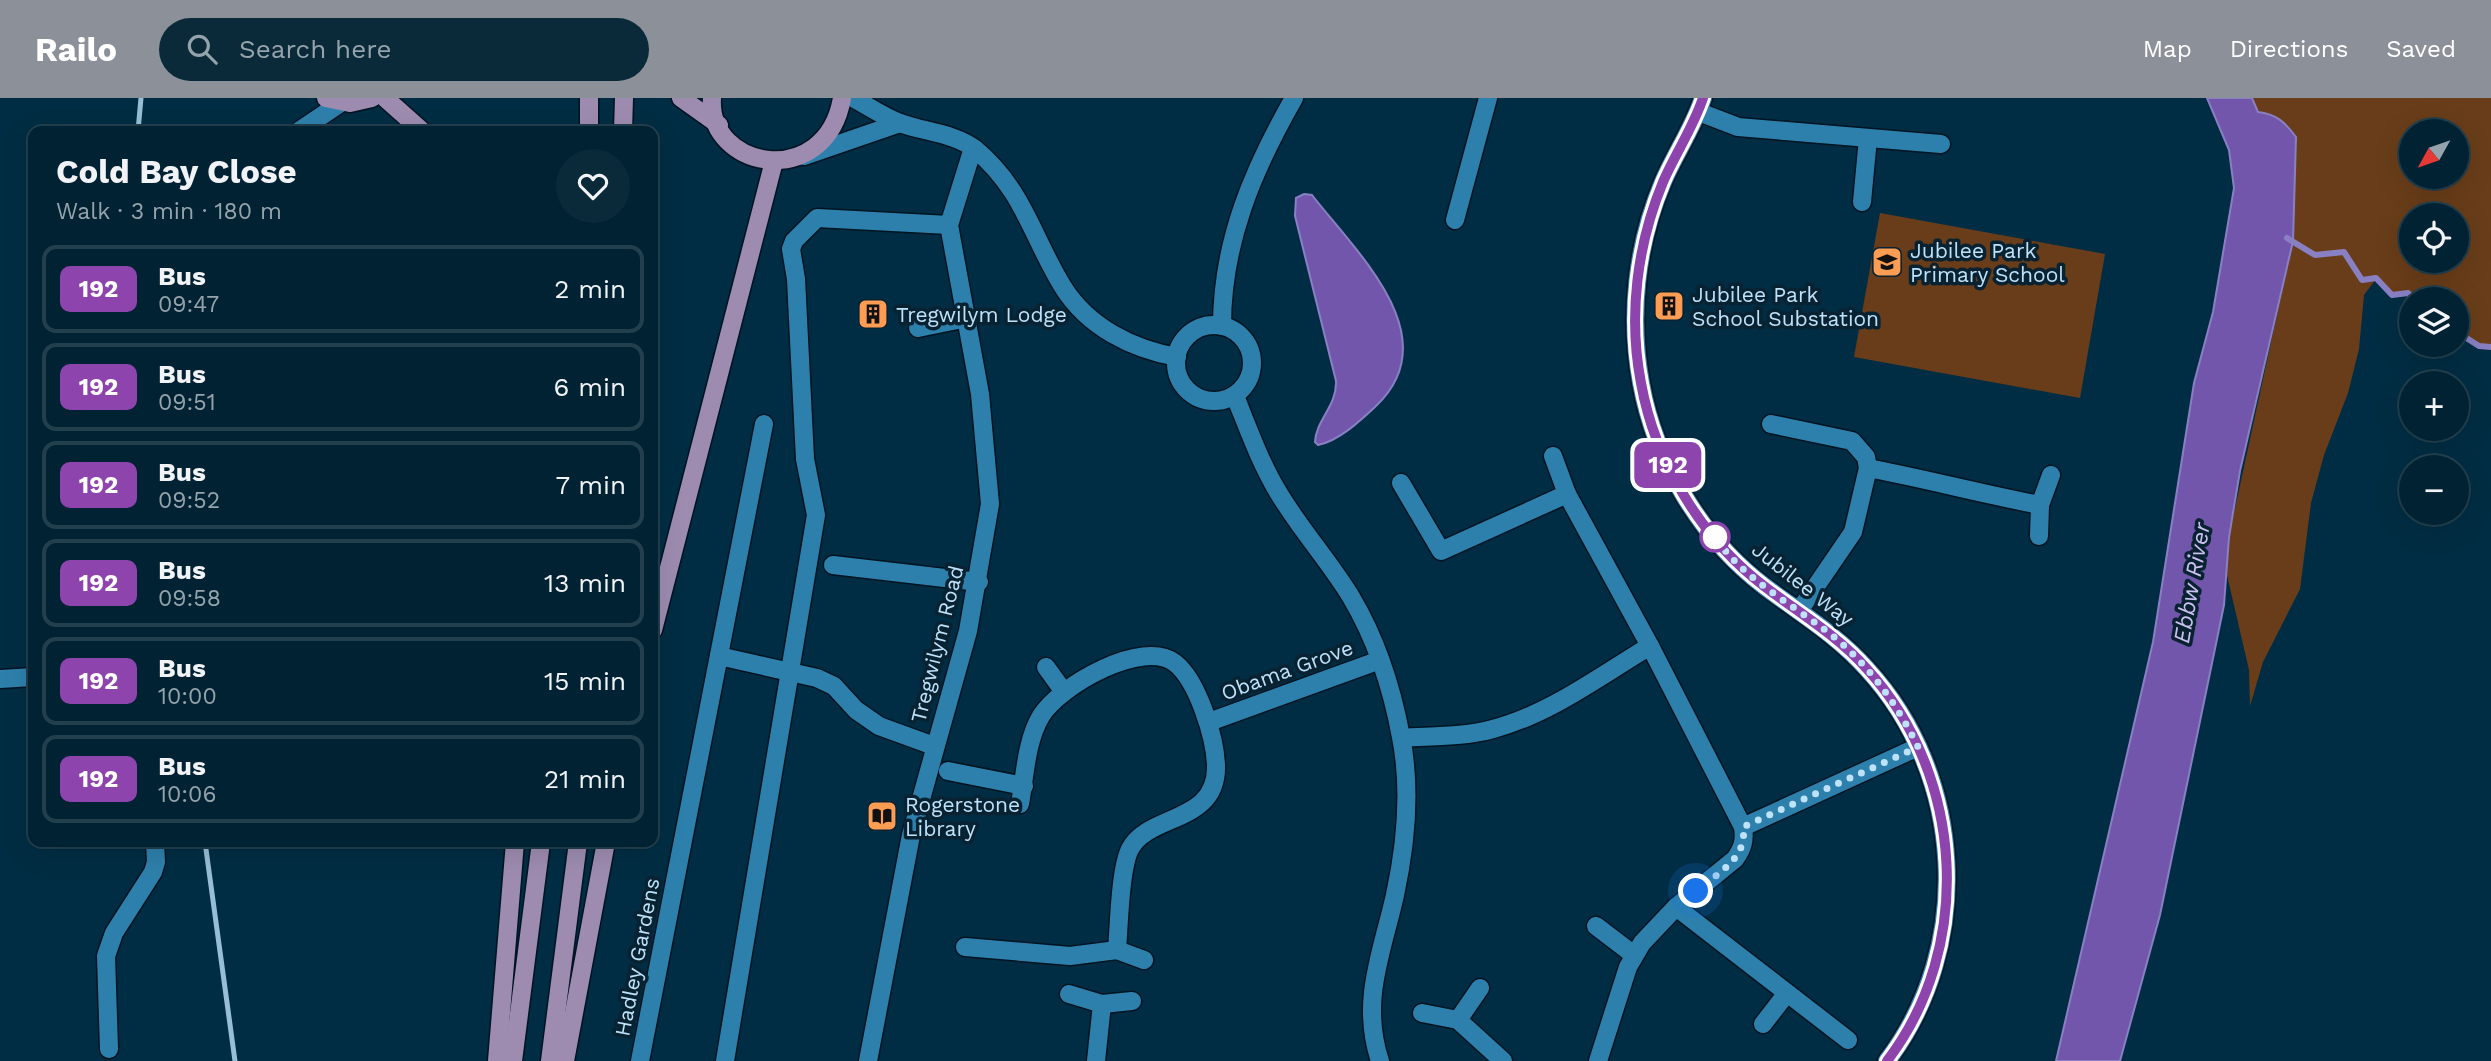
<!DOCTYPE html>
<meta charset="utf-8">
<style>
:root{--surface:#002232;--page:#0a2a3a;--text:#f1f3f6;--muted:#95a4ac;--line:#223f4d;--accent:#8c9099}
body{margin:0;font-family:"Work Sans",sans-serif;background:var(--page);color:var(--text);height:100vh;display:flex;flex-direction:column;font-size:26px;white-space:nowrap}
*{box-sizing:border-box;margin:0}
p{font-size:23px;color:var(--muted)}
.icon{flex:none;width:38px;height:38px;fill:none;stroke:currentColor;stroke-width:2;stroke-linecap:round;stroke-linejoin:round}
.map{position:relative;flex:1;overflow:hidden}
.details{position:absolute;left:28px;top:28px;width:630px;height:721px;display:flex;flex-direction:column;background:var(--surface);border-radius:14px;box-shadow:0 7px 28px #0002,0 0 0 2px var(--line)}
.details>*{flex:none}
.badge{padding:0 14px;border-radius:10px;font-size:24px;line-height:46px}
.needle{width:46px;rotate:230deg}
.fabs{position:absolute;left:2399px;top:21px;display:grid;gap:14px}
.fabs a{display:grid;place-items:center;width:70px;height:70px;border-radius:50%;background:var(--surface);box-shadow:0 7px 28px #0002,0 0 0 2px var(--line);font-size:35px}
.you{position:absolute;width:35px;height:35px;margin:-18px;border:5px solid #fff;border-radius:50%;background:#1a73e8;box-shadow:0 0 0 10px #1a73e833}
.map>.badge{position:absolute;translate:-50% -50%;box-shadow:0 0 0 4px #fff}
.round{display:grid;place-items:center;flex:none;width:74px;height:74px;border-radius:37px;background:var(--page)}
.head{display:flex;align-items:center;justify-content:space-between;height:119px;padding:0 28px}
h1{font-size:33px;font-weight:700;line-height:52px}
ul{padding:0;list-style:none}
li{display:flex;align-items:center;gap:21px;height:88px;margin:0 14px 10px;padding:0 14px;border:4px solid var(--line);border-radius:14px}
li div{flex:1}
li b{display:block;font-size:26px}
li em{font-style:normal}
li .badge{min-width:77px;font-weight:700;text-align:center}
header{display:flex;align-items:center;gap:42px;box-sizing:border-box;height:98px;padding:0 35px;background:var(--accent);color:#fff}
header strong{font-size:33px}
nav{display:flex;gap:38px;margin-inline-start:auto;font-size:24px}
.search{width:490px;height:63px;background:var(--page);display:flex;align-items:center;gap:18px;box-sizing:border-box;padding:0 24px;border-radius:38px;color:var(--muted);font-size:26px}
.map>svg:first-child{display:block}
.green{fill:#693d19;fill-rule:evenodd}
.water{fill:#7256ac;stroke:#8880c3;stroke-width:2}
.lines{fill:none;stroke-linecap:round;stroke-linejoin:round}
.stream{stroke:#8880c3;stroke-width:6}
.minor-casing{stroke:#001422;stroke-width:21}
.major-casing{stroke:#001422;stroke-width:21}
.minor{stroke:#2e80ac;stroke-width:18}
.major{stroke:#9d8cb0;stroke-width:18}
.rail{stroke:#98bed6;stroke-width:5}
.line-casing{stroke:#fff;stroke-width:16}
.line{stroke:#8e44ad;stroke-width:10}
.walk{stroke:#bde2fa;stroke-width:7;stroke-dasharray:0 12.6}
.stop-dot{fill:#fff;stroke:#8e44ad;stroke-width:3.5}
.labels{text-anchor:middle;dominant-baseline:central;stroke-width:7;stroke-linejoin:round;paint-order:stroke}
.poi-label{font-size:21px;fill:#bde2fa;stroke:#092231;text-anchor:start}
.street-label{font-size:21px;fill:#bde2fa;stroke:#092231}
.water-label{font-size:23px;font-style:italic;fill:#ccc1ef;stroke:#092231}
</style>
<header>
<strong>Railo</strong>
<div class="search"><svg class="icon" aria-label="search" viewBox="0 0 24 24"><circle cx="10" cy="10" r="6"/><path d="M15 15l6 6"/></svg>Search here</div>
<nav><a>Map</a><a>Directions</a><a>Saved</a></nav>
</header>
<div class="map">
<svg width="2491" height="963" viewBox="0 0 2491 963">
<rect width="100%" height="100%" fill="#002d43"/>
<g class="green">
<path d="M2252 0H2491V249L2479 248 2457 234V201H2413L2408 195 2392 197 2376 181 2364 197 2359 251 2348 295 2324 357 2311 405 2300 491 2263 564 2250 608 2249 572 2226 473 2229 438 2293 143 2296 38 2287 27 2258 14ZM2412 33H2457V79H2412ZM2412 117H2457V163H2412Z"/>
<path d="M1880 115 2105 156 2080 300 1854 259Z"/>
</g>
<g class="water">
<path d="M2207 0H2252L2258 14C2276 16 2285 24 2296 39L2293 143 2240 373 2229 439 2224 507 2160 817 2120 963H2056L2153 544 2194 285 2213 214 2234 90 2229 52Z"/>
<path d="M1304 96 1312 97C1356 154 1449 239 1376 308 1361 322 1339 343 1318 347L1315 344C1316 322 1337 308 1336 283L1295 118 1296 100Z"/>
</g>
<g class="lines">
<g class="stream">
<path d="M2287 140 2315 157 2344 154 2362 182 2376 180 2392 197 2408 195 2413 201"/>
<path d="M2457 234 2479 248 2491 249"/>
</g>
<g class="minor-casing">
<g id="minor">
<path d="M853 0C868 8 884 19 900 25 924 34 954 35 975 51 1024 92 1032 139 1063 189 1088 229 1132 251 1177 259"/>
<path d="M1703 0C1693 30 1675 56 1663 84 1636 147 1629 218 1641 285 1655 363 1701 440 1764 488 1800 515 1837 537 1867 571 1965 677 1974 848 1887 963"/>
<path d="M1699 14 1738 29 1941 46"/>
<path d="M299 33 342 4"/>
<path d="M804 58 900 25"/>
<path d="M1862 104 1868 40"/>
<path d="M1455 122 1488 0"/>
<circle cx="1214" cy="265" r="38"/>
<path d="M1222 228C1222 144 1253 72 1294 0"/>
<path d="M918 230 967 220"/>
<path d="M1235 298C1248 330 1260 364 1278 394 1300 431 1329 463 1351 499 1376 541 1392 590 1401 639 1411 690 1406 746 1395 797 1382 855 1360 903 1380 963"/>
<path d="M1771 326 1852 343 1866 359 1868 370"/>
<path d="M1553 358 1567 396 1650 548"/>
<path d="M1401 385 1441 453 1567 396"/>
<path d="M2039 438 2040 407 2051 377"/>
<path d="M833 467 979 484"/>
<path d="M1799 513 1853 434 1868 370C1926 381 1982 396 2040 407"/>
<path d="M719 558 817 580 834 588 856 612 879 628 934 648"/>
<path d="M1046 569 1064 594"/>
<path d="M0 581 33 579"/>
<path d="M1209 624 1380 562"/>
<path d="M1402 640C1431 638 1465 639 1493 631 1550 616 1600 578 1650 548L1743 729 1918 649"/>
<path d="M948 673 1024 688"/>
<path d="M1020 706C1025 678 1026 643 1041 618 1059 588 1143 540 1175 565 1198 583 1215 640 1216 667 1218 726 1149 715 1130 751 1120 771 1119 828 1117 852"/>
<path d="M1676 809 1848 942"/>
<path d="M1596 828 1634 857"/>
<path d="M965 849 1070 858 1117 852 1144 862"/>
<path d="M1069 896 1102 906 1096 963"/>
<path d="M1102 906 1132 903"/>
<path d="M1422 915 1458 922 1503 963"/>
<path d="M1458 922 1480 890"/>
<path d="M1763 926 1787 895"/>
<path d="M109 951 106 858 114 835 153 774 156 764 155 744"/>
<path d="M640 963 764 326"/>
<path d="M725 963 816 417 805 361 796 181 791 151 794 143 817 120 949 127"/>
<path d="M868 963 911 737 968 533 990 406 980 296 949 127 973 50"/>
<path d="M1598 963 1628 869 1642 845 1676 809 1735 761C1743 750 1745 742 1743 729"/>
</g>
</g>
<g class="major-casing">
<g id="major">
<path d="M326 0 350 5 372 0"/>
<path d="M385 0 422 33"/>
<path d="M681 0 719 27"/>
<path d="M712 0C707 72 826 93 842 0"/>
<path d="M589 33V0"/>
<path d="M623 33 624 0"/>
<path d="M653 532 774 63"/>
<path d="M497 963 515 744"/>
<path d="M513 963 541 744"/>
<path d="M550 963 578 744"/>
<path d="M565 963 606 744"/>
</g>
</g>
<use href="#minor" class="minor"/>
<use href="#major" class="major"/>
<g class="rail">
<path d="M138 33 141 0"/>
<path d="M205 744 235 963"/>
</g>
</g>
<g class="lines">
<g class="line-casing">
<path id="line" d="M1703 0C1693 30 1675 56 1663 84 1637 147 1628 218 1641 285 1655 363 1701 440 1764 488 1799 515 1837 537 1867 571 1964 677 1975 848 1887 963"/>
</g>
<use href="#line" class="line"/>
<path class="walk" d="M1696 793C1718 775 1748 760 1743 729L1918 649C1895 602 1864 560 1821 529 1785 502 1741 478 1715 439"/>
</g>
<defs>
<g id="school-square" transform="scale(1.575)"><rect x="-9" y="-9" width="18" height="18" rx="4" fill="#fc9d53" stroke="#092231"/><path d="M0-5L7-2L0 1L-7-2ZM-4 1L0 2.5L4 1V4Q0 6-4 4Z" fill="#111"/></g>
<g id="building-square" transform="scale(1.575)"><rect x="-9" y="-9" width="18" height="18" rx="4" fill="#fc9d53" stroke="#092231"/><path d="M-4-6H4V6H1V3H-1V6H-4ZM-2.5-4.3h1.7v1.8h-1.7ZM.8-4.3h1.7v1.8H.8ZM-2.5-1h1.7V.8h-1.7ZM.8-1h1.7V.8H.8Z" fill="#111"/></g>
<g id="library-square" transform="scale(1.575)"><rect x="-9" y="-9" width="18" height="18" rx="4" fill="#fc9d53" stroke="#092231"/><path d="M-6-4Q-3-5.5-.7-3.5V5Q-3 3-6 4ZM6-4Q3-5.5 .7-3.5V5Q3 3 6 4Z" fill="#111"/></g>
</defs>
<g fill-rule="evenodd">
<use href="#school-square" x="1887" y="164"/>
<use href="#building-square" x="1669" y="208"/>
<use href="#building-square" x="873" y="216"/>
<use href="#library-square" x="882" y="718"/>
</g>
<circle class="stop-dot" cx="1715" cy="439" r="14"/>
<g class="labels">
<g class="poi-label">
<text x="1910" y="152">Jubilee Park<tspan x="1910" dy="24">Primary School</tspan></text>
<text x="1692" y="196">Jubilee Park<tspan x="1692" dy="24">School Substation</tspan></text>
<text x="896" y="216">Tregwilym Lodge</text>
<text x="905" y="706">Rogerstone<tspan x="905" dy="24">Library</tspan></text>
</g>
<g class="street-label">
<text transform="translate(1803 486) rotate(38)">Jubilee Way</text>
<text transform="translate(937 546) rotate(-76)">Tregwilym Road</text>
<text transform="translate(1287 572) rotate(-20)">Obama Grove</text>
<text transform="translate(637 859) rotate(-79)">Hadley Gardens</text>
</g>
<g class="water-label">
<text transform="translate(2192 485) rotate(-80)">Ebbw River</text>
</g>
</g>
</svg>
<div class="fabs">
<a><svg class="needle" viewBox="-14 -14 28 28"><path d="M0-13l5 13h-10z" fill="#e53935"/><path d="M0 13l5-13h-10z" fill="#95a4ac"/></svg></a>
<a><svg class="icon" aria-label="locate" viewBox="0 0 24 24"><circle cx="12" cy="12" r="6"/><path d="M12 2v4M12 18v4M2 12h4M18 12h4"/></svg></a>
<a><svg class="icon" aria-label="layers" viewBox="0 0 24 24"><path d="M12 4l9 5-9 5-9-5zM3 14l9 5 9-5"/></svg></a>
<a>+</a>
<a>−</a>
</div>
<div class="you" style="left:1696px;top:793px"></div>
<b class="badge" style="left:1668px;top:367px;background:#8e44ad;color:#fff">192</b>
<section class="details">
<div class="head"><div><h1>Cold Bay Close</h1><p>Walk · 3 min · 180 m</p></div><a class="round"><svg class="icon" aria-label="heart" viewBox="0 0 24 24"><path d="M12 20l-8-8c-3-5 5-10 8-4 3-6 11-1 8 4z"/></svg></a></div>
<ul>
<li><span class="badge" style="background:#8e44ad;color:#fff">192</span><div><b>Bus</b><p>09:47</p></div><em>2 min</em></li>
<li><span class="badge" style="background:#8e44ad;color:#fff">192</span><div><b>Bus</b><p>09:51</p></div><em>6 min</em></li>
<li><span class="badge" style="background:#8e44ad;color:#fff">192</span><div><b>Bus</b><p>09:52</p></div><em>7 min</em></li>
<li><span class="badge" style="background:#8e44ad;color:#fff">192</span><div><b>Bus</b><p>09:58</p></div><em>13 min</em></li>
<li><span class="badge" style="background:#8e44ad;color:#fff">192</span><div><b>Bus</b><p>10:00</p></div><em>15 min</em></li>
<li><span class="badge" style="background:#8e44ad;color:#fff">192</span><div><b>Bus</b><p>10:06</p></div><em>21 min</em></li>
</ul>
</section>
</div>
